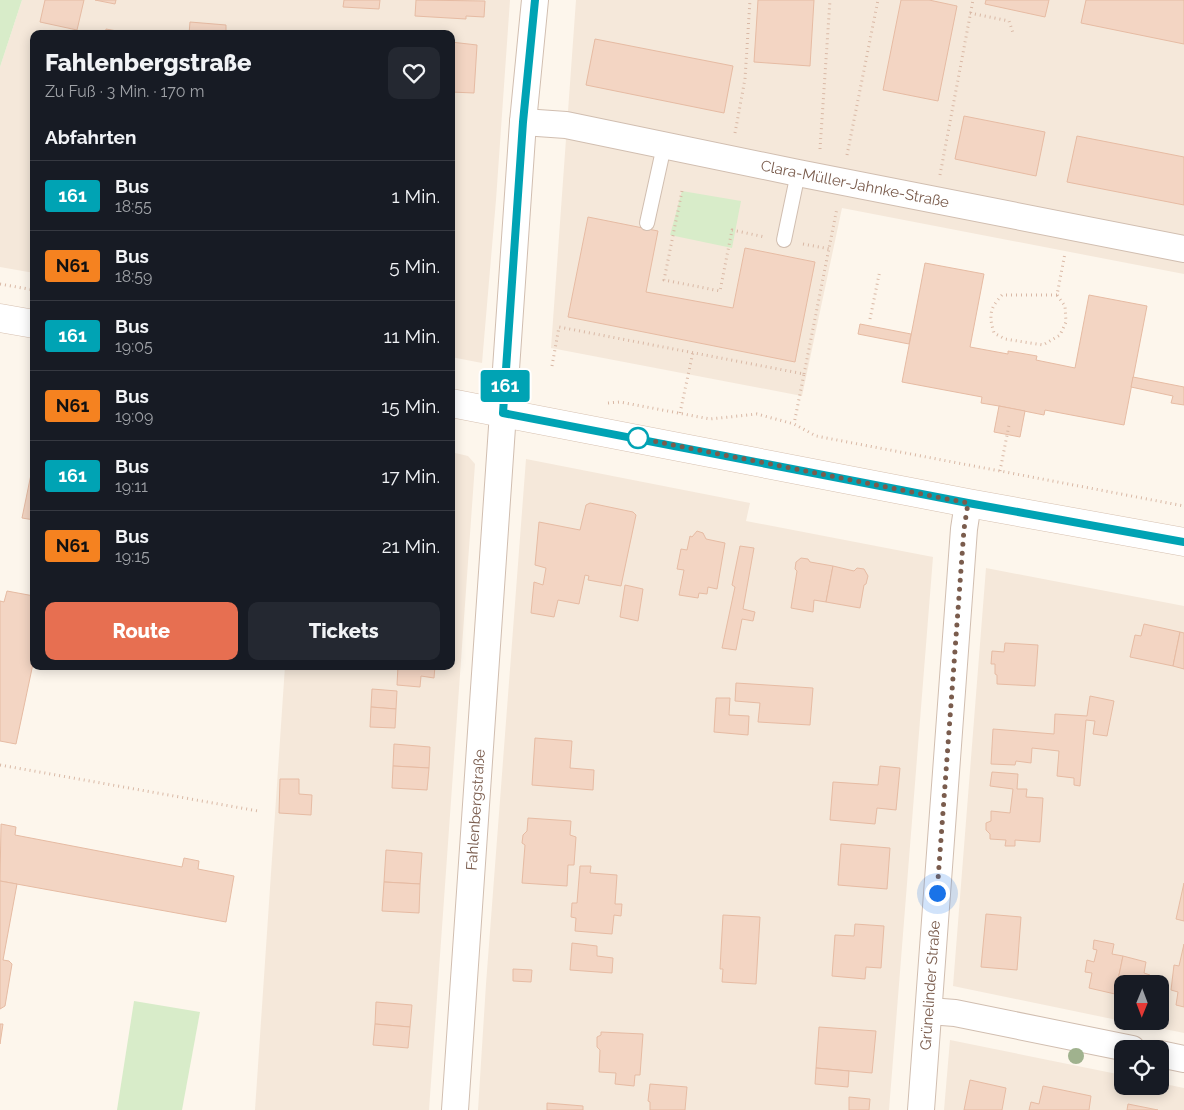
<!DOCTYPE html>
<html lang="de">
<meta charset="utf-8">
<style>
:root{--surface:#171b24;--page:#242831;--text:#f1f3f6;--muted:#9ea1a6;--line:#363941;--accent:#e76f51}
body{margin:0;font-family:Raleway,sans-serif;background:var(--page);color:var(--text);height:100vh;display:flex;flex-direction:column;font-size:19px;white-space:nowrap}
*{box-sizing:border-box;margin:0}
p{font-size:16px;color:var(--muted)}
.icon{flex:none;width:28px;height:28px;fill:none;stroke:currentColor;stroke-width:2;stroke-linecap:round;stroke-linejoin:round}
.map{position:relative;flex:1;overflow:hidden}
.details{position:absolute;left:30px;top:30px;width:425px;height:640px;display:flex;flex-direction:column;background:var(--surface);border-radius:10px;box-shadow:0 2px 12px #0003}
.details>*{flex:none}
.badge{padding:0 10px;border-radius:4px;font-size:18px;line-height:32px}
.needle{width:32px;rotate:181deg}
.buttons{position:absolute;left:1114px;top:975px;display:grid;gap:10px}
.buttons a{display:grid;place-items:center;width:55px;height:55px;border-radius:10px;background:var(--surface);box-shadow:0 2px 12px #0003;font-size:25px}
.you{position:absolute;width:25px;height:25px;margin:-12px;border:4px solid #fff;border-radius:50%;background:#1a73e8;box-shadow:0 0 0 8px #1a73e833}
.map>.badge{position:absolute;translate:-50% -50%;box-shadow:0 0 0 2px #fff}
h2{padding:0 15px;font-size:19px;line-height:45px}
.round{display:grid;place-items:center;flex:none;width:52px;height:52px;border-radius:10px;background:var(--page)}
.head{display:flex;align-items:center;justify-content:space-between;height:85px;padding:0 15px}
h1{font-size:24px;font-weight:800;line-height:38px}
.primary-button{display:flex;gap:10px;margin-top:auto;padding:10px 15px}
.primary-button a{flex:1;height:58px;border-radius:10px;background:var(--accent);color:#fff;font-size:20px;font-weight:800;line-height:58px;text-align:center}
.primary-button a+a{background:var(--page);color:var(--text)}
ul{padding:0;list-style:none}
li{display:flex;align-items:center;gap:15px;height:70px;padding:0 15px;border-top:1px solid var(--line)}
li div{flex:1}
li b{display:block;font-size:19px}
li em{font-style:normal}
li .badge{min-width:55px;font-weight:700;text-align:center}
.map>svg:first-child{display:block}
.residential{fill:#f5e8da}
.green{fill:#d8ecc9}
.building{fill:#f3d5c3;stroke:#e6bba3}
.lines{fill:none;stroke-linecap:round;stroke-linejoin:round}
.lane-casing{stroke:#d1beb0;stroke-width:16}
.street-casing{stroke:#d1beb0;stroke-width:28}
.secondary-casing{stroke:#d6c0b0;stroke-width:29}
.path{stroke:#d9b8a5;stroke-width:3;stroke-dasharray:1 4;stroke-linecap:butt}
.lane{stroke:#fff;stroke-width:14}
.street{stroke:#fff;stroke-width:26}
.secondary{stroke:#fff;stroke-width:28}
.tree{fill:#a0b28e}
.line-casing{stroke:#fff;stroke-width:11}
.line{stroke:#00a3b4;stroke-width:8}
.walk{stroke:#7a5c4d;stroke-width:5;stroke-dasharray:0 9}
.stop-dot{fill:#fff;stroke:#00a3b4;stroke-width:2.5}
.labels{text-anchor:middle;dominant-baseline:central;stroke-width:4.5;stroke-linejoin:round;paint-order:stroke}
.street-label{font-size:15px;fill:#7a5c4d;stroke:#fffaf3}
</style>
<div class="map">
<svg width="1184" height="1110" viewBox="0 0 1184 1110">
<rect width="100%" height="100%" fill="#fdf6ec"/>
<g class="residential">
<path d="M22 0H510L496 200 482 363 451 357V34H34V273L0 267V67Z"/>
<path d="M576 0H1184V274L842 208 802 396 551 348Z"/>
<path d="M451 452 468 456 475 464 429 1110H255L285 666H451Z"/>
<path d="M526 459 750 503 746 521 933 557 889 1110H478L486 984Z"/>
<path d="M986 568 1184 606V1033L1126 1021H1160V984H1122V1021L953 986Z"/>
<path d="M950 1040 1122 1075V1086H1160V1083L1184 1088V1110H944Z"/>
</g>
<g class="green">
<path d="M0 0H22L0 67Z"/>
<path d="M682 191 741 201 732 248 670 235Z"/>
<path d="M134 1001 200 1012 182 1110H117Z"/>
</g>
<g class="building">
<path d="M45 0H84L77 30 40 22Z"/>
<path d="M95 0H116L115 4Z"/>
<path d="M344 0H380L379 9 343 7Z"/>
<path d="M416 0 485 1 484 17 466 16V19L415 16Z"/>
<path d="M758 0H814L810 66 754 62Z"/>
<path d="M901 0H929L957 6 938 101 883 90Z"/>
<path d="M986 0H1049L1045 17 985 4Z"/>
<path d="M1086 0H1184V44L1081 23Z"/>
<path d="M190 22 226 25V34H189Z"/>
<path d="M106 29 133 34H105Z"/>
<path d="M595 39 733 66 724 113 586 85Z"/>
<path d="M451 42 477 45 474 93 451 92Z"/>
<path d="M964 116 1045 132 1036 176 955 159Z"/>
<path d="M1077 136 1184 157V205L1067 182Z"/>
<path d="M588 217 658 231 646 292 733 308 745 248 815 262 795 362 568 317Z"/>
<path d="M925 263 984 274 970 347 1008 354V351L1037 356 1036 360 1075 368 1089 295 1147 306 1124 425 1045 410 1044 415 999 406 981 403 982 397 902 382Z"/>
<path d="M860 324 911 334 909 344 858 334Z"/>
<path d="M1133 377 1184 387V405L1171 403 1173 396 1131 387Z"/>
<path d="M999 406 1025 411 1020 437 994 432Z"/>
<path d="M34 460V520L22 518Z"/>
<path d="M590 503 633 512 636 515 621 586 588 580 589 576 585 575 579 604 558 600 554 617 531 613 534 582 543 585 546 568 535 565 539 522 580 530 586 505Z"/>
<path d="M697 531 703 533 706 539 725 543 717 589 708 587 707 594 699 593 698 598 679 595 684 570 677 569 681 549 687 550 690 536 692 537Z"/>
<path d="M740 546 754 548 743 609 755 612 753 621 742 619 736 650 722 648 735 587 732 585Z"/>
<path d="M801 558 808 559 810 562 833 566 826 602 814 600 813 612 791 608 797 571 795 569 796 562Z"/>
<path d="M833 566 854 571 857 568 864 569 868 576 866 584 864 585 860 608 826 602Z"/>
<path d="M625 585 643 589 638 621 620 617Z"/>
<path d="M7 591 34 596V659L16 744 0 741V601L4 602Z"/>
<path d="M1144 624 1180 632 1173 666 1130 657 1135 635 1141 636Z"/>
<path d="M1180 632 1184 633V669L1173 666Z"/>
<path d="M1005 643 1038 645 1035 686 997 684V675L995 674V664H991L992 651 1004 652Z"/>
<path d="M398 666H435L434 678 421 676 420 687 397 685Z"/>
<path d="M736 683 813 688 810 725 758 722 760 703 735 701Z"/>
<path d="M372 689 397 691 396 709 371 707Z"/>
<path d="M1090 696 1114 701 1107 736 1093 734 1095 721 1086 720 1080 786 1074 785V778L1057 776 1059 751 1032 748 1031 763 1016 761 1015 765 991 764 993 729 1054 734 1055 714 1087 716Z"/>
<path d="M716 698H730L729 715 749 716 748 735 714 732Z"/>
<path d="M371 707 396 709 395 728 370 727Z"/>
<path d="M535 738 572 741 570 768 594 770 593 790 532 785Z"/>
<path d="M394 744 430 747 429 768 393 766Z"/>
<path d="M393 766 429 768 427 790 392 788Z"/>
<path d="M880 766 900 768 896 810 877 808 875 824 830 820 833 782 878 785Z"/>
<path d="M992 772 1018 774 1017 789H1027L1026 797 1043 798 1040 842 1015 840V846H1005L1006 840 990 839V834L986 830V823L991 821V811L1010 813 1013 789 990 786Z"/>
<path d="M280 779H299V794L312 795 311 815 279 813Z"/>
<path d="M528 818 571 821 570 835 576 837 574 865H568L567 886 522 883 525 845 522 843 523 835 527 831Z"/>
<path d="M1 824 16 827 15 835 182 867 184 858 199 861 198 869 234 876 226 922 0 881Z"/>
<path d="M841 844 890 848 887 889 838 885Z"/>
<path d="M386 850 422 853 420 884 384 882Z"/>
<path d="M580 866H591L590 873 617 875 615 904H622L621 916 614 915 612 934 575 931 576 918 571 917 572 903H577Z"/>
<path d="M0 881 17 884 3 960 9 961 12 964 5 1006 0 1009Z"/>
<path d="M384 882 420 884 419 913 382 911Z"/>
<path d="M1184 883V921L1176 919Z"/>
<path d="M986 914 1021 917 1017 970 981 967Z"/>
<path d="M723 915 760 917 756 984 722 982 723 969H720Z"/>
<path d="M855 924 884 926 881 968 866 967 865 979 832 976 835 935 854 936Z"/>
<path d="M1094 940 1114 944 1112 954 1123 956 1115 994 1089 988 1092 973 1085 972 1087 960 1094 962 1097 950 1093 949Z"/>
<path d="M572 943 597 946V956L613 958 612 973 570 970Z"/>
<path d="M1184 944V1007L1176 1005 1178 992 1171 990 1174 965 1179 966Z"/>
<path d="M1123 956 1146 962 1144 973 1150 975 1148 984H1122V995L1115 994Z"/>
<path d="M513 969 532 970 531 982 513 981Z"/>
<path d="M376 1002 412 1005 410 1027 375 1024Z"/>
<path d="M0 1024H3L0 1044Z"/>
<path d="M375 1024 410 1027 408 1048 373 1045Z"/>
<path d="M819 1027 876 1031 872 1073 816 1068Z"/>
<path d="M601 1032 643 1034 640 1075H635L634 1086 615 1084 616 1073 599 1072 600 1050 597 1047V1037L601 1035Z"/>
<path d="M816 1068 849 1071 848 1087 815 1084Z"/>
<path d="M970 1080 1006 1088 1002 1110H964Z"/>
<path d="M650 1084 687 1087 685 1110H650V1102L648 1101Z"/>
<path d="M1043 1086 1091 1096 1089 1110H1029L1031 1102 1039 1104Z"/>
<path d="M849 1097 870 1099 869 1110H849Z"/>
<path d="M547 1103 583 1106V1110H547Z"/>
<path d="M1128 1104 1158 1110H1127Z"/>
</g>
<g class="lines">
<g class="lane-casing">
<g id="lane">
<path d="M647 223 664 146"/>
<path d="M784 240 798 173"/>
</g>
</g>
<g class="street-casing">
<g id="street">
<path id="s1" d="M523 122 566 125 798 173 1184 249"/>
<path d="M929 1011 955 1013 1132 1049"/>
<path d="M1160 1054 1184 1059"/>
<path id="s2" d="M455 1110 523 122 535 0"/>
<path id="s3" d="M921 1110 964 529 968 503"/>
</g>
</g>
<g class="secondary-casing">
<g id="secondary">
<path d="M0 318 34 324"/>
<path d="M451 403 968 503 1184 542"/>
</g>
</g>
<g class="path">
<path d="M970 13 1009 21 1013 33"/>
<path d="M735 133 745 79 750 0"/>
<path d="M820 149 830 0"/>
<path d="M847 155 878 0"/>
<path d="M940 175 973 0"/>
<path d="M682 191 664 280 720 291 732 230 765 237"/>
<path d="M803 244 830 249"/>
<path d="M0 284 34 290"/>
<path d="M1057 295H1002C989 309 989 316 994 333L1005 339 1043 345 1060 335 1066 322 1065 306 1057 295 1065 253"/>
<path d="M870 319 880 270"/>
<path d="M552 366 559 327 804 374 794 424"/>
<path d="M804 374 837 208"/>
<path d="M608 403 620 402 710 419 757 414 794 424 816 436 1184 506"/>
<path d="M680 413 693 352"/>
<path d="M1000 471 1009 425"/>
<path d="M0 765 258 811"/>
</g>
<use href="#lane" class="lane"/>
<use href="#street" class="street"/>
<use href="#secondary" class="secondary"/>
</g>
<circle class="tree" cx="1076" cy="1056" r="8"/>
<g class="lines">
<g class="line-casing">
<path id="line" d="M535 0 523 122 503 413 968 503 1184 542"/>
</g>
<use href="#line" class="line"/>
<path class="walk" d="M638 438 968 503 964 529 937 893"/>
</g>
<circle class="stop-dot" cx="638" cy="438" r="10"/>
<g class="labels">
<g class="street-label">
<text stroke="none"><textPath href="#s1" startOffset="338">Clara-Müller-Jahnke-Straße</textPath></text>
<text stroke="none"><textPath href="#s2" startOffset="301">Fahlenbergstraße</textPath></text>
<text stroke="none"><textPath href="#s3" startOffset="125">Grünelinder Straße</textPath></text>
</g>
</g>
</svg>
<div class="buttons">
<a><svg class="needle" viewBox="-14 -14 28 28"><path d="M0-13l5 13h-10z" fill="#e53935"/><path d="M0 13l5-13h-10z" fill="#9ea1a6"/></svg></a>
<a><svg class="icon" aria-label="locate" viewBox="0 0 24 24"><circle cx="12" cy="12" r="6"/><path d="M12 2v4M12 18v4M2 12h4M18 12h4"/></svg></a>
</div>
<div class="you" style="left:937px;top:893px"></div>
<b class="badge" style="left:505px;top:386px;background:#00a3b4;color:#fff">161</b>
<section class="details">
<div class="head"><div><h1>Fahlenbergstraße</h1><p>Zu Fuß · 3 Min. · 170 m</p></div><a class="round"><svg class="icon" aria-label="heart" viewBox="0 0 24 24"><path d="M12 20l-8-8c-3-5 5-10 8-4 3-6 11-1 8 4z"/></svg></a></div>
<h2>Abfahrten</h2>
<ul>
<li><span class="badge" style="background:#00a3b4;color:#fff">161</span><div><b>Bus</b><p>18:55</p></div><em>1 Min.</em></li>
<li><span class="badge" style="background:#f58220;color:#111">N61</span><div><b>Bus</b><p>18:59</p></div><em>5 Min.</em></li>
<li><span class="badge" style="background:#00a3b4;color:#fff">161</span><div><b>Bus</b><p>19:05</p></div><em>11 Min.</em></li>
<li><span class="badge" style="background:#f58220;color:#111">N61</span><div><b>Bus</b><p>19:09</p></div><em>15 Min.</em></li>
<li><span class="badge" style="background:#00a3b4;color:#fff">161</span><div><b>Bus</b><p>19:11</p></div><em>17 Min.</em></li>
<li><span class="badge" style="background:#f58220;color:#111">N61</span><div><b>Bus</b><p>19:15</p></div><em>21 Min.</em></li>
</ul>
<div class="primary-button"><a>Route</a><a>Tickets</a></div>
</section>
</div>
